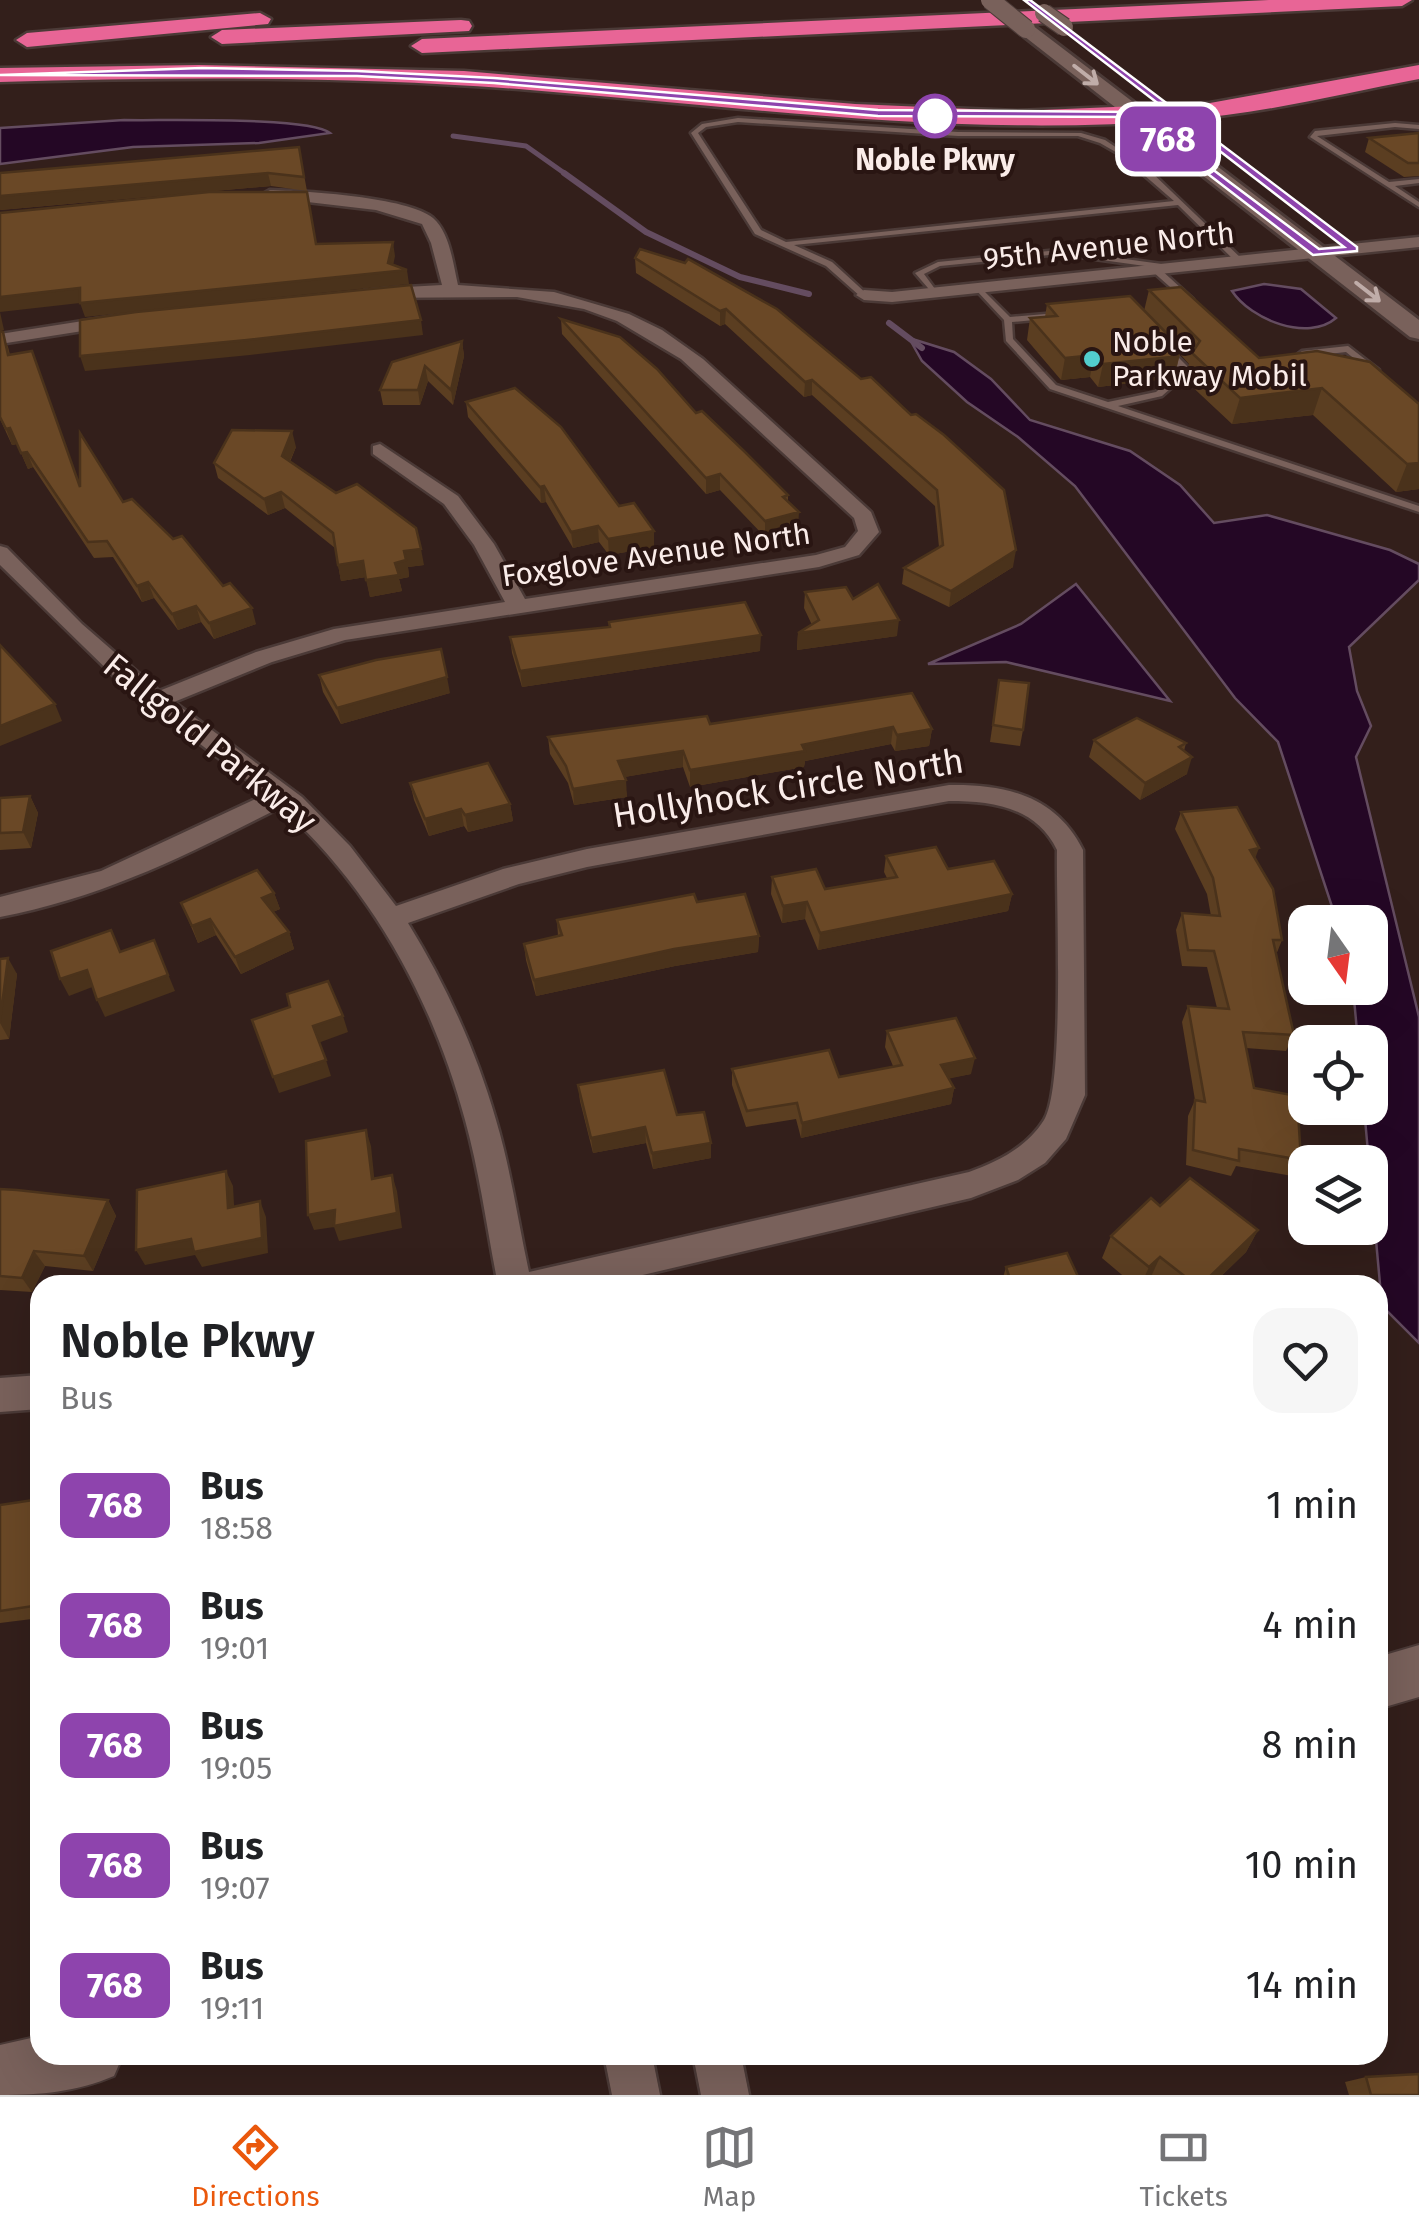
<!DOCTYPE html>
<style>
:root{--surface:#fff;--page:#f6f6f6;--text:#202124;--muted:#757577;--line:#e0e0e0;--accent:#ea580c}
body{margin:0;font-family:"Fira Sans",sans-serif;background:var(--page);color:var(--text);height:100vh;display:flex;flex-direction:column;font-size:38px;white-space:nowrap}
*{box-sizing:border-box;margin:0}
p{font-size:32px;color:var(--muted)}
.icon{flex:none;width:55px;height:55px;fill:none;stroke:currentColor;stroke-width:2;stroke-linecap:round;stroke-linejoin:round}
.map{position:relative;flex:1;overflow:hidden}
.side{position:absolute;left:30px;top:1275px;width:1358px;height:790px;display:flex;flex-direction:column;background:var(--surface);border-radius:30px;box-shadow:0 10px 40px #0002}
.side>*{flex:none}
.badge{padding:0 20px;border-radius:15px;font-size:35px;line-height:65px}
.needle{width:65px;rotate:166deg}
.buttons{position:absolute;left:1288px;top:905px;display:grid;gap:20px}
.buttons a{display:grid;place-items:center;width:100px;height:100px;border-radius:20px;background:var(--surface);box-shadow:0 10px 40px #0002;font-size:50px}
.map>.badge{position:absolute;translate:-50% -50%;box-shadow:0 0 0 5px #fff}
.round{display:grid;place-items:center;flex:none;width:105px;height:105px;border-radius:30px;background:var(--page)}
.head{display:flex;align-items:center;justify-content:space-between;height:170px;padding:0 30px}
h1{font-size:48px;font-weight:600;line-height:75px}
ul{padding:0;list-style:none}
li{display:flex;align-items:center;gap:30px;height:120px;padding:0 30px}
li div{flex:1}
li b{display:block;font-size:38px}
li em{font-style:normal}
li .badge{min-width:110px;font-weight:700;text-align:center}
.menu{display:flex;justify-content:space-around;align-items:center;height:140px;border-top:2px solid var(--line);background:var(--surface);font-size:28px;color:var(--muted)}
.menu a{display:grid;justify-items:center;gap:5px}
.menu .on{color:var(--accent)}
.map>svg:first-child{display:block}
.water{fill:#240725;stroke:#644c60;stroke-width:2.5}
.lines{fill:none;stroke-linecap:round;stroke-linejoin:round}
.stream-far1{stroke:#644c60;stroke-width:5}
.stream{stroke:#644c60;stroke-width:6}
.service-casing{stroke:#4b3a37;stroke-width:5}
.minor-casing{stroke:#4b3a37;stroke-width:5}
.tertiary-casing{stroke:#4b3a37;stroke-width:4}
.secondary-casing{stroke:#4b3a37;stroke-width:6}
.motorway-casing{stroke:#4b3a37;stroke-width:5}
.service{fill:#79615b;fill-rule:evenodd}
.minor{fill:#79615b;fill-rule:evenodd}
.tertiary{fill:#79615b;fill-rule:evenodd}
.secondary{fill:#79615b;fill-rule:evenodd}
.motorway{fill:#e86596;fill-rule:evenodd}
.secondary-bridge-casing{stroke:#4b3a37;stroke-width:20;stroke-linecap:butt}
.secondary-bridge{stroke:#79615b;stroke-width:18}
.wall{fill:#5b3e21}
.shaded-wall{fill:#4a321b}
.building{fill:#6a4826;stroke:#4a321b;stroke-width:2.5}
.oneway{stroke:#c0ada9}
.line{fill:#8e44ad;stroke:#fff;stroke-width:2.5}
.stop-dot{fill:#fff;stroke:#8e44ad;stroke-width:5}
.poi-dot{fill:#52cdcd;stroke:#291512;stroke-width:4}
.labels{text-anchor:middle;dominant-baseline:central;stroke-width:8;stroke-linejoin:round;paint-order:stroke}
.far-stop-label{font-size:30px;font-weight:bold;fill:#faece9;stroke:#291512}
.far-street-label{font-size:30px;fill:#faece9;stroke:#291512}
.far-poi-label{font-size:30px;fill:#faece9;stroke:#291512;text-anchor:start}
.street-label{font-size:35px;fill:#faece9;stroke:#291512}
</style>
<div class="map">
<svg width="1419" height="2095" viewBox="0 0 1419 2095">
<rect width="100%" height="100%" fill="#331f1b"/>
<g class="water">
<path d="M124 120C159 121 310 116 330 133L259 143 133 147 0 164V128Z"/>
<path d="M1264 284 1301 289 1336 318C1308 342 1251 320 1232 291Z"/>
<path d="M909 338 954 352 991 379 1030 420 1130 451 1180 485 1214 523 1267 515 1390 550 1419 564V580L1349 647 1357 691 1371 726 1356 757 1419 1017V1343L1382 1306 1364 1108H1370V1042H1358L1353 988H1370V922H1337L1278 742 1235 698 1075 486 1018 437 967 402 922 361Z"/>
<path d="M1076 584 1170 701 1006 662 928 664 1021 624Z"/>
</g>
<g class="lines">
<path class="stream-far1" d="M453 136 526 146 567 175"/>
<g class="stream">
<path d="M564 173 646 232 740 277 809 294"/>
<path d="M889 323 922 348"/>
</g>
<g class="service-casing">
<g id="service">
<path d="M738 118 958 132 1081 133 1105 140 1147 168 1243 260 1236 262 1178 205 794 245 832 262 868 295 861 297 826 266 755 234 691 133 702 124ZM738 122 958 136H1078L1100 143 1121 155 1174 201 786 242 761 230 698 133 706 127Z"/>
<path d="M1395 123 1419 125V129L1395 127 1317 136 1389 182 1419 179V183L1395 186 1419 202V207L1310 137 1315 131Z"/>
<path d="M1059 250 1169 265V269L1159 268 1193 299 1186 301 1152 271V267L1059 254 940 266 924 274 938 293 934 295 915 273 938 262Z"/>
<path d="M979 286 1010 317 1069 312V316L1066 317 1012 322 1013 339 1056 385 1108 402 1156 392 1181 370 1162 350 1169 348 1189 368V372L1162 396 1118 406 1419 506V512L1050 389 1006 341 1004 320 976 290 975 288Z"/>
<path d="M1348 346 1379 370V374H1373L1346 352 1302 357 1298 354 1302 351Z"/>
</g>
</g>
<g class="minor-casing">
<g id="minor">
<path d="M270 190C305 191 408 197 433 218 450 233 453 264 458 285L554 292 629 314 662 330 703 359 871 512 879 532 859 555 819 567 345 640 272 662 174 702 302 797 350 846 396 906 503 869 587 849 949 785C1006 784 1056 796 1083 850L1085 1095 1066 1139 1045 1163 1018 1180 971 1198 600 1285H498C487 1230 480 1174 465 1120 433 1001 373 890 281 807 190 854 102 898 0 917V897L101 871 266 794 125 687 0 565V546L7 548 82 624 159 691 256 652 334 629 505 602 474 545 444 504 373 454V446L380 444 458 496 494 544 525 599 816 555 845 547 858 531 854 518 681 359 617 321 584 309 517 297 365 298V290L371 289 442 285 431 243 422 224 376 210 265 197 263 194ZM949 801C993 801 1036 807 1057 850 1056 901 1065 1086 1044 1120 1027 1147 999 1161 969 1172L529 1272C518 1222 511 1170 496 1120 476 1050 446 985 408 923L519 884 587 867Z"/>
<path d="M1419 237V247L892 302 864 300 856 295 864 290 892 292Z"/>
<path d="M121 315 129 320 127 324 0 344V334Z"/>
<path d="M40 1375V1409L0 1412V1378Z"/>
<path d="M604 2055H652L660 2095H612Z"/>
<path d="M693 2055H741L749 2095H701Z"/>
</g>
</g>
<g class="tertiary-casing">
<g id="tertiary">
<path d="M1419 1645V1697L1378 1709V1657Z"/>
<path d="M40 2036V2055H123L114 2076C76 2092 41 2095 0 2095V2045Z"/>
</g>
</g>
<g class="secondary-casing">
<path id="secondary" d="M1020 25H1032L1419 320V339L1410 337 1020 33Z"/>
</g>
<g class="motorway-casing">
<g id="motorway">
<path d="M1269 0H1412L1402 6 422 53 411 46 422 39Z"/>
<path d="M260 13 271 19 268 24 27 47 16 40 27 33Z"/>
<path d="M461 20 469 21 472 26 469 31 222 44 211 37 222 30Z"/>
<path d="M199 65 464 71 855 104 1017 111 1210 103 1419 65V79C1340 94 1261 114 1180 120 963 138 746 107 530 90 354 76 177 77 0 82V68Z"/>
</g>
</g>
<use href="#service" class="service"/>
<use href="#minor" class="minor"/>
<use href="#tertiary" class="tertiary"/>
<use href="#secondary" class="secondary"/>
<use href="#motorway" class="motorway"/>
<g class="secondary-bridge-casing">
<g id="secondary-bridge">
<path d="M990 0 1026 29"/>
<path d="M1044 13 1064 27"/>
</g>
</g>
<use href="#secondary-bridge" class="secondary-bridge"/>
</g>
<g class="wall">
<path d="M1419 133V176L1404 177 1365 152 1369 138Z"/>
<path d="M299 147 307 191 271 186 0 210V173Z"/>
<path d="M635 258 777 309 1013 567 949 607 902 584 904 568 939 547 935 506 812 395 804 397 725 324 720 326 636 273Z"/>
<path d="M1149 290 1259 358 1370 362 1419 489 1396 492 1313 415 1232 424 1185 380 1189 364 1180 354 1176 370 1165 379 1098 387 1090 377 1061 380 1027 340 1030 318 1045 317 1047 304 1144 311Z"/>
<path d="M561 319 788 495V502L798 528 765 537 720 490 706 494 562 334Z"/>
<path d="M0 331 8 347 10 355 80 487 123 502 256 624 214 639 201 622 178 630 154 598 142 602 113 557 94 558 33 467 28 469 17 444 12 445 0 419Z"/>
<path d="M462 341 464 356 453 405 428 381 420 405H383L380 390Z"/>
<path d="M466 402 619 506 654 547 609 555 599 542 573 548 546 502 541 503 468 417Z"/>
<path d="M296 447 290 462 424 565 408 567 409 577 399 579 402 591 370 597 366 577 341 581 335 548 285 508 268 515 218 478 214 463Z"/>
<path d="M805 592 853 599 897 636 797 650 798 633 812 625 804 608Z"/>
<path d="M609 622 760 651 522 687 512 653 510 637 609 627Z"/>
<path d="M319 675 450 693 341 724 323 692Z"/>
<path d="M999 680 1023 730 1020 746 990 742Z"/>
<path d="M710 724 932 729 929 746 895 751 891 744 805 761 804 767 690 787 683 767 624 777 627 797 574 805 568 783 550 754 548 737Z"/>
<path d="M1094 740 1186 743 1184 751 1187 774 1140 800 1089 757Z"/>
<path d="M410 783 510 804 513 821 468 832 464 826 429 836 414 800Z"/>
<path d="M30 796 38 813 31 848 0 850V798Z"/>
<path d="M1181 812 1255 859 1282 940 1276 955 1294 1035 1286 1051 1246 1048 1254 1088 1301 1160 1292 1176 1236 1166 1231 1176 1186 1165 1188 1116 1195 1100 1182 1022 1188 1006 1217 1008 1207 967 1182 966 1176 930 1182 913 1211 916 1207 894 1175 829Z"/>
<path d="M886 856 948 869 1012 894 1008 911 818 950 805 919 782 923 771 894 772 877 825 889 887 878 884 872Z"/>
<path d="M274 893 280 909 273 912 289 932 294 949 241 974 216 935 198 943 181 903Z"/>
<path d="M697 902 759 936 758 952 675 966 536 996 526 960 524 944 558 936 557 920Z"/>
<path d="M0 959 17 974 9 1039 0 1040Z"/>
<path d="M887 1031 971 1074 949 1078 954 1088 951 1104 801 1138 796 1119 746 1127 732 1085V1069L839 1077 893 1066 885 1047Z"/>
<path d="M578 1085 677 1115 711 1143V1158L653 1169 646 1143 593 1153 580 1101Z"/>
<path d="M0 1189 108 1200 116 1216 93 1271 45 1266 32 1292 0 1290Z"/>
<path d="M1160 1206 1258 1230 1246 1252 1212 1285H1158L1150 1279 1144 1285H1134L1102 1258 1111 1236Z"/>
<path d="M1006 1267 1082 1285H1001Z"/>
<path d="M40 1499V1618L0 1623V1505Z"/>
<path d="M1366 2077 1419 2095H1349L1345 2082Z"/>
</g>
<g class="shaded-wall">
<path d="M268 173 271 186 0 210V196Z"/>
<path d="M393 242 395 256 392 271 407 270 409 284 85 317 80 303 0 312 4 330 0 331V297L80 288 388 263Z"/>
<path d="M726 309 725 324 720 326V311Z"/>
<path d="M421 320 423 335 250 355 85 371 80 356Z"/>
<path d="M462 341 464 356 453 405 451 390Z"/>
<path d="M1181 348 1176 370 1165 379 1098 387 1103 364Z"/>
<path d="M1094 355 1090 377 1061 380 1065 358Z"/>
<path d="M425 366 428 381 420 405 418 390Z"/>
<path d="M812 380V395L804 397 805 382Z"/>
<path d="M1322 388 1313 415 1232 424 1240 398Z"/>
<path d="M10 428 17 444 12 445 6 429Z"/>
<path d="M292 431 296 447 285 472 282 456Z"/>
<path d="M27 452 33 467 28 469 21 453Z"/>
<path d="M1419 463V489L1396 492 1407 464Z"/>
<path d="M720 474V490L706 494V478Z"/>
<path d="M544 486 546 502 541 503 540 487Z"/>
<path d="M281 492 285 508 268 515 264 499Z"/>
<path d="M799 512 798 528 765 537V521Z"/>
<path d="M598 526 599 542 573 548 571 532Z"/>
<path d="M654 531V547L609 555 608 539Z"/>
<path d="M421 549 424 565 408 567 409 577 399 579 402 591 370 597 366 580 395 563 404 551Z"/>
<path d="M1016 550 1013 567 949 607 951 591Z"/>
<path d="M363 561 366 577 341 581 338 565Z"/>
<path d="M148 582 154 598 142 602 137 586Z"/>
<path d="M196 606 201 622 178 630 172 614Z"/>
<path d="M252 608 256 624 214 639 209 623Z"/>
<path d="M899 620 897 636 797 650 798 633Z"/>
<path d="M761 635 760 651 522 687 520 671Z"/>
<path d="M447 677 450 693 341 724 337 708Z"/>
<path d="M55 704 62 721 0 746V726Z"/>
<path d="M893 727 891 744 805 761 804 767 690 787V770L802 745Z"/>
<path d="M932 729 929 746 895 751 897 735Z"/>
<path d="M683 751V767L619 778 618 761Z"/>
<path d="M1192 757 1187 774 1140 800 1145 783Z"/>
<path d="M626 780 627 797 574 805 573 789Z"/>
<path d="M30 796 38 813 31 848 23 832Z"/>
<path d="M510 804 513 821 468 832 465 815Z"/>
<path d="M461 809 464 826 429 836 425 819Z"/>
<path d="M1259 848 1253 864 1250 850Z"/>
<path d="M274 893 280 909 267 914 262 898Z"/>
<path d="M1012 894 1008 911 818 950 820 933Z"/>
<path d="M807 902 805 919 782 923 783 906Z"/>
<path d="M210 919 216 935 198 943 192 926Z"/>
<path d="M289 932 294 949 241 974 235 957Z"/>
<path d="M759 936 758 952 675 966 536 996 534 980 674 949Z"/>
<path d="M154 940 175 991 105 1017 97 1000Z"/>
<path d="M8 958 17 974 9 1039 0 1023Z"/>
<path d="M87 970 95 986 69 996 60 979Z"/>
<path d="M343 1016 348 1032 318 1043 313 1026Z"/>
<path d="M975 1058 971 1074 938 1081 941 1065Z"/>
<path d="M326 1060 331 1076 279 1093 273 1077Z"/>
<path d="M954 1088 951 1104 801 1138 802 1123Z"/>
<path d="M645 1127 646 1143 593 1153 591 1138Z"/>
<path d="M366 1130 371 1146 376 1195 372 1179Z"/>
<path d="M711 1143V1158L653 1169 652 1153Z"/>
<path d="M226 1171 233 1186 235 1223 228 1208Z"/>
<path d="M392 1175 397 1191 402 1228 339 1241 334 1227 314 1230 308 1215Z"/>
<path d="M108 1200 116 1216 93 1271 84 1256Z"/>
<path d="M260 1201 266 1217 268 1253 202 1267 195 1255 145 1265 136 1250Z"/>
<path d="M1258 1230 1246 1252 1212 1285H1201Z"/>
<path d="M34 1251 45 1266 32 1292 22 1278Z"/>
<path d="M1160 1257 1150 1279 1144 1285H1141L1149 1267Z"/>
</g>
<g class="building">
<path d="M1419 133V163H1408L1369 138Z"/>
<path d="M299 147 304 177 268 173 0 196V173Z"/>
<path d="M209 192H307L316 244 393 242 388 263 407 270 80 303V288L0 297V213Z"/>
<path d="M640 249 685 263 688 259 777 309 861 379 871 377 911 415 916 414 944 435 1004 490 1016 550 951 591 904 568 943 545 937 490 812 380 805 382 726 309 720 311 635 258Z"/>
<path d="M411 285 421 320 247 340 80 356V320L136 312Z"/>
<path d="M1181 287 1259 358 1317 351 1370 362 1419 404V463L1407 464 1322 388 1240 398 1192 353 1200 341 1149 290Z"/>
<path d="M1130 296 1181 348 1171 357 1103 364 1094 355 1065 358 1030 318 1057 316 1047 304Z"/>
<path d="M561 319 620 337 657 369 696 413 702 411 745 452 788 495 783 497 799 512 765 521 720 474 706 478Z"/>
<path d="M0 331 3 332 8 355 32 351 80 487V433L123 502 132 499 173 539 182 536 223 586 230 583 252 608 209 623 196 606 172 614 148 582 137 586 107 541 88 542 27 452 21 453 10 428 6 429 0 417Z"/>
<path d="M462 341 451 390 425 366 418 390H380L392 362Z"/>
<path d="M515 388 561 427 619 506 634 503 654 531 608 539 598 526 571 532 544 486 540 487 466 402Z"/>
<path d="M232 430 292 431 282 456 336 493 357 484 416 528 421 549 404 551 406 560 395 563 399 575 366 580 363 561 338 565 333 533 281 492 264 499 214 463Z"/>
<path d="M878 584 899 620 798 633 819 620 805 592 846 587 853 599Z"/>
<path d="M745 602 761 635 520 671 510 637 610 627 609 622Z"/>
<path d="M0 645 55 704 0 726Z"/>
<path d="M441 649 447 677 337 708 319 675 376 660Z"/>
<path d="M999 680 1029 683 1023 730 993 725Z"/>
<path d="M912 693 932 729 897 735 893 727 802 745 805 751 690 770 683 751 618 761 626 780 573 789 566 766 548 737 707 716 710 724Z"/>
<path d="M1137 718 1186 743 1179 747 1192 757 1145 783 1094 740Z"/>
<path d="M488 763 510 804 465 815 461 809 425 819 410 783Z"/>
<path d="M30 796 23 832 0 833V798Z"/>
<path d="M1237 807 1259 848 1250 850 1273 889 1282 940H1273L1294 1035 1243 1032 1254 1088 1297 1096 1301 1160 1239 1149V1161L1193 1150 1195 1100 1205 1102 1188 1006 1229 1009 1214 951 1188 950 1182 913 1220 916 1213 878 1181 812Z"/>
<path d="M936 847 948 869 994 861 1012 894 820 933 807 902 783 906 772 877 816 869 825 889 897 877 886 856Z"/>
<path d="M257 870 274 893 262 898 289 932 235 957 210 919 192 926 181 903Z"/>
<path d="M694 894 697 902 745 894 759 936 674 949 534 980 524 944 562 935 557 920Z"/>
<path d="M111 930 120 952 154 940 168 975 97 1000 87 970 60 979 51 951Z"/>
<path d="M8 958 0 1021V959Z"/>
<path d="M328 981 343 1016 313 1026 326 1060 273 1077 252 1020 290 1007 287 994Z"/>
<path d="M956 1018 975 1058 941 1065 954 1088 802 1123 797 1103 747 1111 732 1069 829 1050 839 1077 902 1065 887 1031Z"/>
<path d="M664 1070 677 1115 704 1112 711 1143 652 1153 645 1127 591 1138 578 1085Z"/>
<path d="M366 1130 372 1179 392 1175 397 1213 334 1226 335 1210 308 1215 306 1141Z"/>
<path d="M226 1171 228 1208 260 1201 262 1238 194 1252 191 1239 136 1250 137 1190Z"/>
<path d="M1190 1178 1258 1230 1201 1285H1196L1160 1257 1149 1267 1111 1236 1151 1198 1160 1206Z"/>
<path d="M0 1189 17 1190 108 1200 84 1256 34 1251 22 1278 0 1276Z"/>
<path d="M1067 1253 1082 1285H1012L1006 1267Z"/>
<path d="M40 1499V1605L0 1611V1505Z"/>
<path d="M1419 2074V2095H1371L1366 2077Z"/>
</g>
<defs><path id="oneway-shaft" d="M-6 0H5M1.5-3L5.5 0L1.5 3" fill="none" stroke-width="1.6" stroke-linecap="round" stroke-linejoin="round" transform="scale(2.5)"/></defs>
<g class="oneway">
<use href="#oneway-shaft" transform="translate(1086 75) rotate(38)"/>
<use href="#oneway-shaft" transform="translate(1368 292) rotate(38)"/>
</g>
<path class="line" d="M1024 0H1030L1357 247V251L1313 255 1134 117 878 116 494 83 357 76 0 75 202 68 357 71 494 78 878 110 1136 112 1319 249 1344 247Z"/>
<circle class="stop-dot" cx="935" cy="116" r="20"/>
<circle class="poi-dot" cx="1092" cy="359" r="10"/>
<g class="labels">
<g class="far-stop-label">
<text x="935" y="160">Noble Pkwy</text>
</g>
<g class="far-street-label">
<text transform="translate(1109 246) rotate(-6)">95th Avenue North</text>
<text transform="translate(656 555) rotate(-8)">Foxglove Avenue North</text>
</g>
<g class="far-poi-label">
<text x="1112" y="342">Noble<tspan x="1112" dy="34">Parkway Mobil</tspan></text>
</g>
<g class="street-label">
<text transform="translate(210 743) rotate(39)">Fallgold Parkway</text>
<text transform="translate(788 788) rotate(-9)">Hollyhock Circle North</text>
</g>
</g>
</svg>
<div class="buttons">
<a><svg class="needle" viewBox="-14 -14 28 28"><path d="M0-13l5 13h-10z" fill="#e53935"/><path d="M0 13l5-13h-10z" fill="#757577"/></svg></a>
<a><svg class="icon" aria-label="locate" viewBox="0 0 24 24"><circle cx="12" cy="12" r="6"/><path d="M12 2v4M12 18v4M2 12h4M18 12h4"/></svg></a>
<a><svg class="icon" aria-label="layers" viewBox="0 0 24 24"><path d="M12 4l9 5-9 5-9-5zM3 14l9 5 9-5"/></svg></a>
</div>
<b class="badge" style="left:1168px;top:139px;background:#8e44ad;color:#fff">768</b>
<section class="side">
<div class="head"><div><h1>Noble Pkwy</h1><p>Bus</p></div><a class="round"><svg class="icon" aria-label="heart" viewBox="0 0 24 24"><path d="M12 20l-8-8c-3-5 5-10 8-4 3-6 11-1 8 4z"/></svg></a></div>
<ul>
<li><span class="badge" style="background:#8e44ad;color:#fff">768</span><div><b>Bus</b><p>18:58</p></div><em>1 min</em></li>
<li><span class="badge" style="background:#8e44ad;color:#fff">768</span><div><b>Bus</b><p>19:01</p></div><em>4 min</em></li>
<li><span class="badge" style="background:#8e44ad;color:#fff">768</span><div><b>Bus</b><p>19:05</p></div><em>8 min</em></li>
<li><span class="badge" style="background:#8e44ad;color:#fff">768</span><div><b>Bus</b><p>19:07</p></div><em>10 min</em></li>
<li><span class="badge" style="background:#8e44ad;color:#fff">768</span><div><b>Bus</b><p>19:11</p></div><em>14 min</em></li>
</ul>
</section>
</div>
<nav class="menu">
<a class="on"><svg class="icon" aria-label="directions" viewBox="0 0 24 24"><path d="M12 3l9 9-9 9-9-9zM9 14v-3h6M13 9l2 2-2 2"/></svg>Directions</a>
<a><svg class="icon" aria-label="map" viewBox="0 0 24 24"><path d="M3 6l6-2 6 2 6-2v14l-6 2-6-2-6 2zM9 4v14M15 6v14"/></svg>Map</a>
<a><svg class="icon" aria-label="tickets" viewBox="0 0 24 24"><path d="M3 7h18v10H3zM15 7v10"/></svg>Tickets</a>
</nav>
